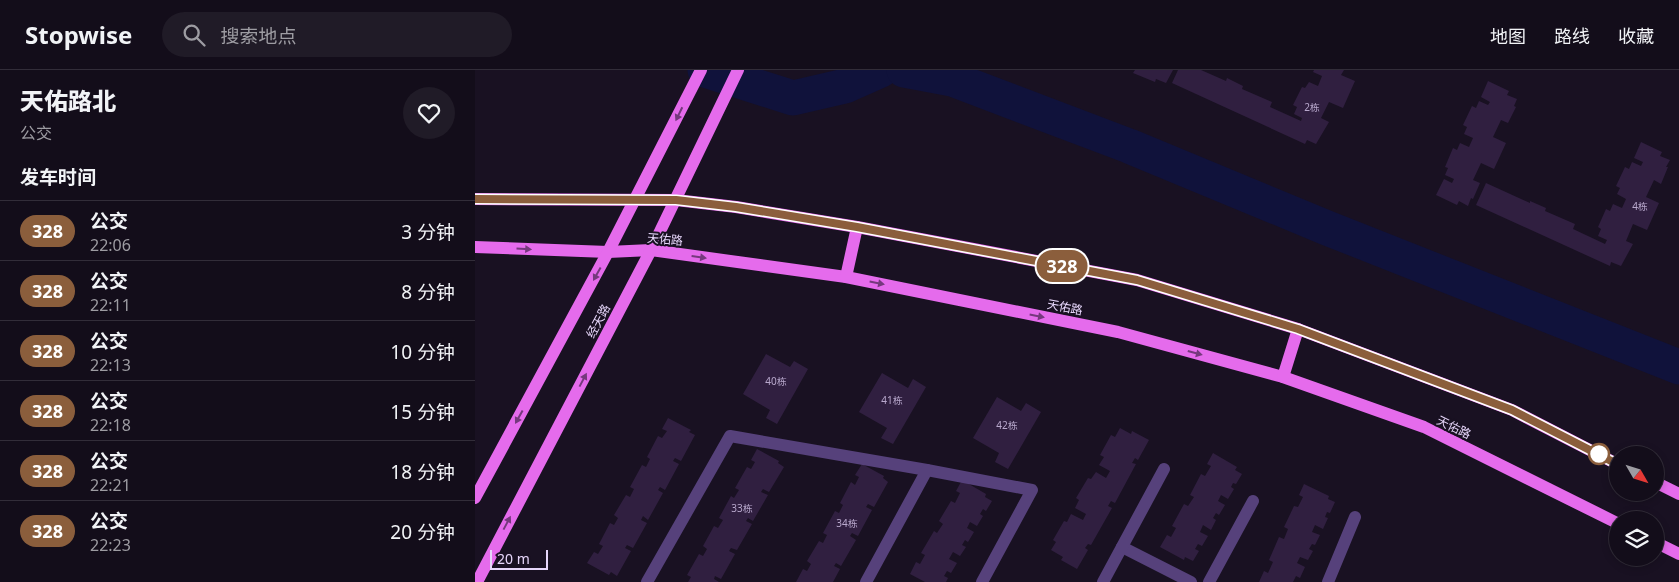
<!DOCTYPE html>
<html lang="zh">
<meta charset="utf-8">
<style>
:root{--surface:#130d1a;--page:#201b27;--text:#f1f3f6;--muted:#9d9ca2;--line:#322d39}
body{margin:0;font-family:"Noto Sans","Noto Sans SC",sans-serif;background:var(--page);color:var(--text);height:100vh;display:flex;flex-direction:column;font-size:19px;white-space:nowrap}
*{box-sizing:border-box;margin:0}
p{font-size:16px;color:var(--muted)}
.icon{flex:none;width:28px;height:28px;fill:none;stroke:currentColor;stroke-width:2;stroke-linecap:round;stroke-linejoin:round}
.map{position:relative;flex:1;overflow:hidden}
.side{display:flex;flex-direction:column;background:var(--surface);width:475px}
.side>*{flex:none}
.badge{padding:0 10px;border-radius:16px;font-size:18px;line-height:32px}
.needle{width:32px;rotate:129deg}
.fabs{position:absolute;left:1134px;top:376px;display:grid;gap:10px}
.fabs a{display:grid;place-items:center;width:55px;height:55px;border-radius:50%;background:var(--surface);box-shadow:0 2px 8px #0003,0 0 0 1px var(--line);font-size:25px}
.scale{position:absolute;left:15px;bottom:12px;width:58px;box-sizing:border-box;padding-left:5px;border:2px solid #e6d6fa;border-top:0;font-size:14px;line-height:18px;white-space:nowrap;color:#e6d6fa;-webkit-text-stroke:4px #191122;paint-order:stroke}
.map>.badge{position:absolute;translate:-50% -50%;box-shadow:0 0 0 2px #fff}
h2{padding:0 20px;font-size:19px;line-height:45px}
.round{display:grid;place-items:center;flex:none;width:52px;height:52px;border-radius:26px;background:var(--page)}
.overview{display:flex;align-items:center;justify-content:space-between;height:85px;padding:0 20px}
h1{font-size:24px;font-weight:800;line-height:38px}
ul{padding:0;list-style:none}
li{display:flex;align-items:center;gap:15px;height:60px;padding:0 20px;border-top:1px solid var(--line)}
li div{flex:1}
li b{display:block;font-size:19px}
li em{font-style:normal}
li .badge{min-width:55px;font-weight:700;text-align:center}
header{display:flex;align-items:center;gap:30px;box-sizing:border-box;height:70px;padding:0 25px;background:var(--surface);border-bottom:1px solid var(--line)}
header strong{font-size:24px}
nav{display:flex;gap:28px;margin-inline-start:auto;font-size:18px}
.search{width:350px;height:45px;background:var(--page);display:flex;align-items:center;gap:12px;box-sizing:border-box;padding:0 18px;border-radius:28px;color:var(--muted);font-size:19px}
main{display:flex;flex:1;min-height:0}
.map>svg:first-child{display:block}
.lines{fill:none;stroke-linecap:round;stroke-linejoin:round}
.river{stroke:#10123b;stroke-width:35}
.building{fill:#301f40}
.minor{stroke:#56417b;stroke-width:12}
.major{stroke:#e56bec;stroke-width:12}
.oneway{fill:#75397d}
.line-casing{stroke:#fff;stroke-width:11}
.line{stroke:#8b5e3c;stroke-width:8}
.stop-dot{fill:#fff;stroke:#8b5e3c;stroke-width:2.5}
.labels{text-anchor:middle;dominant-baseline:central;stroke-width:4;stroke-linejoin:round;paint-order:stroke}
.number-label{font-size:10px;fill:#b8a8cc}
.street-label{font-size:12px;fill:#e6d6fa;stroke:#191122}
</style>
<header>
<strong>Stopwise</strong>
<div class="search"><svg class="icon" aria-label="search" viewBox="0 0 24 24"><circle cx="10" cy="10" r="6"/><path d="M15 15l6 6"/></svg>搜索地点</div>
<nav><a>地图</a><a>路线</a><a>收藏</a></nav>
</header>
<main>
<section class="side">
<div class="overview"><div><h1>天佑路北</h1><p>公交</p></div><a class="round"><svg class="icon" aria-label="heart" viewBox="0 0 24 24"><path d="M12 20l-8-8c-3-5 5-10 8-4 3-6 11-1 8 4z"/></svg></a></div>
<h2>发车时间</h2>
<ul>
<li><span class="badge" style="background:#8b5e3c;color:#fff">328</span><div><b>公交</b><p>22:06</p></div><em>3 分钟</em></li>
<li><span class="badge" style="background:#8b5e3c;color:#fff">328</span><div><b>公交</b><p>22:11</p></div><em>8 分钟</em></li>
<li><span class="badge" style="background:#8b5e3c;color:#fff">328</span><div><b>公交</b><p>22:13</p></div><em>10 分钟</em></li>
<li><span class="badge" style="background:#8b5e3c;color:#fff">328</span><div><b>公交</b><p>22:18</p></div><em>15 分钟</em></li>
<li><span class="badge" style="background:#8b5e3c;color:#fff">328</span><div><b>公交</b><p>22:21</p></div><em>18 分钟</em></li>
<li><span class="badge" style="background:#8b5e3c;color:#fff">328</span><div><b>公交</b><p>22:23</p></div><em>20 分钟</em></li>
</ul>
</section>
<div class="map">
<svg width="1204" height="512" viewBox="0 0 1204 512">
<rect width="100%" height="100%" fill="#191122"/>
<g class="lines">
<g class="river">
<path d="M230 0 318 28 370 16 406 0"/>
<path d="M429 0 477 9 654 76 852 158 1204 297"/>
</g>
</g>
<g class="building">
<path d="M660 0H698L691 13 681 9 680 12 658 3Z"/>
<path d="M703 0H726L751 11 752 8 768 16 767 19 797 32 795 37 826 51 827 48 819 44 822 37 818 35 827 17 830 18 834 12 843 16 847 6 838 2 839 0H869L866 5 880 11 868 38 854 32 846 48 854 52 841 74 832 70 830 74 697 13Z"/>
<path d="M1013 11 1034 21 1032 25 1042 29 1039 36 1041 37 1033 53 1026 50 1018 67 1031 73 1019 99 1006 93 998 110 1005 113 998 129 996 128 993 136 984 131 982 135 961 125 969 109 977 113 979 109 970 105 973 98 970 97 978 78 982 80 985 73 994 77 998 68 989 64 992 57 988 55 997 36 1001 38 1004 31 1013 35 1015 32 1006 27Z"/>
<path d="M1166 72 1187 82 1185 86 1195 90 1191 97H1193L1186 114 1179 110 1171 127 1184 133 1172 160 1158 154 1151 171 1158 174 1146 196 1136 192 1135 196 1001 135 1011 113 1055 133V131L1071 138 1070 141 1100 154 1098 159 1130 174 1132 170 1123 166 1126 159 1123 157 1131 139 1135 141 1138 134 1147 138 1151 129 1142 124 1145 118 1141 116 1150 97 1154 99 1157 92 1166 96 1168 92 1159 88Z"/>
<path d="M291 284 315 297 319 291 333 299 302 354 291 348 295 340 268 324Z"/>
<path d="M407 303 433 318 438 309 451 317 418 374 406 368 412 358 384 342Z"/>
<path d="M522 327 546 341 551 333 566 342 533 399 520 392 524 383 498 368Z"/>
<path d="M193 348 216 360 214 362 220 365 206 391 200 388 198 391 204 394 190 420 185 417 183 420 188 423 173 450 168 446 166 450 172 453 158 478 152 475 150 478 156 481 142 506 136 502 134 505 112 493 119 482 123 484 128 476 124 474 135 453 139 455 143 448 139 445 151 425 155 427 159 419 155 417 167 395 171 397 175 389 172 387 183 366 187 368 192 361 187 359Z"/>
<path d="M645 358 656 364 657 361 674 370 663 390 660 388 657 393 661 394 640 433 636 431 633 436 637 438 616 475 613 474 610 478 613 480 602 499 586 490 588 487 576 480 581 472 578 470 589 451 592 452 596 444 608 450 611 444 600 438 604 430 601 428 613 408 616 409 621 402 631 408 635 401 624 395 629 387 625 385 636 365 640 367Z"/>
<path d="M282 379 304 391 303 393 309 397 294 422 288 419 286 422 293 425 278 451 273 448 271 451 277 454 262 480 256 478 254 481 260 484 246 509 240 506 239 509 244 512H213L216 507 212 505 224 484 228 486 232 479 228 476 239 456 243 458 248 450 244 448 256 426 259 428 264 420 260 418 272 397 276 399 280 392 276 390Z"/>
<path d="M738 383 762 397 760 400 767 404 761 414 758 413 756 417 759 419 753 429 746 425 743 431 750 435 744 445 741 443 738 448 741 450 736 460 728 455 725 462 733 466 727 476 723 474 720 479 724 481 718 491 710 487 709 490 685 477 692 465 696 467 701 458 697 456 709 434 713 436 719 427 715 425 726 404 730 406 736 396 732 394Z"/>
<path d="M387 394 409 406 408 408 413 412 399 437 393 434 391 437 397 440 383 466 377 463 375 466 381 470 366 496 361 493 359 496 365 499 358 512H321L328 499 332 501 336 494 332 491 344 471 348 473 352 465 348 463 360 441 364 443 368 435 365 433 376 412 380 415 384 407 380 405Z"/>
<path d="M487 410 511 424 510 427 517 431 511 441 508 439 505 444 508 446 502 456 495 452 492 458 499 462 493 472 490 470 487 475 491 477 485 486 478 482 474 489 482 493 476 503 472 501 469 506 473 508 471 512H450L435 504 441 492 445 494 450 485 446 483 459 461 462 463 468 454 464 451 476 431 480 433 485 423 481 421Z"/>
<path d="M829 414 854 426 853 429 860 432 855 443 852 442 850 447 853 448 848 459 840 455 837 462 845 465 840 475 837 474 834 479 838 481 833 490 825 487 822 493 830 497 825 508 821 506 818 512H784L789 501 793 503 798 492 794 490 804 467 809 469 813 459 809 457 819 436 823 437 828 427 824 425Z"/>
</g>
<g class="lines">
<g class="minor">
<path d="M647 477 716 512"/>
<path d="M172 512 255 366 452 400 557 420 507 512"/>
<path d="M391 512 452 400"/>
<path d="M628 512 689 399"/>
<path d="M734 512 778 431"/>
<path d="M853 512 880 447"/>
</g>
<g class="major">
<path d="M0 129 201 130 261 137 382 157 662 210 823 259 1037 340 1142 394"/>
<path d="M0 177 133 182 176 180 371 207 643 262 808 307 949 357 1142 453"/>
<path d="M371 207 382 157"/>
<path d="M808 307 823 259"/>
<path d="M1180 412 1204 424"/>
<path d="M0 428 133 182 226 0"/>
<path d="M1180 472 1204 484"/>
<path d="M2 512 176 180 263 0"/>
</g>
</g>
<defs><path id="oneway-solid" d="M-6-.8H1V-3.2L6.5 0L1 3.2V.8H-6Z" transform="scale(1.25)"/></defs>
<g class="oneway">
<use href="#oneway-solid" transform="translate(204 44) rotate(116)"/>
<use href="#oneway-solid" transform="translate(49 179) rotate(3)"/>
<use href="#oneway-solid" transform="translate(224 187) rotate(8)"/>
<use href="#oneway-solid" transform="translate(122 204) rotate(119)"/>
<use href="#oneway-solid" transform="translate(402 213) rotate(11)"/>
<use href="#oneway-solid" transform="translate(562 246) rotate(11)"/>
<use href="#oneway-solid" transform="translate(720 283) rotate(15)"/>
<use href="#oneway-solid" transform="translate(108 310) rotate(-62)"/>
<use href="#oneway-solid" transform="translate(44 347) rotate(119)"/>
<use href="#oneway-solid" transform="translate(32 453) rotate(-62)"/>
</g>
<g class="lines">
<g class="line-casing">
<path id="line" d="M0 129 201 130 261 137 382 157 662 210 823 259 1037 340 1142 394"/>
</g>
<use href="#line" class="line"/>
</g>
<circle class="stop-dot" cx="1124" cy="384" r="10"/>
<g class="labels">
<g class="number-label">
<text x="837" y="37">2栋</text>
<text x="1165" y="136">4栋</text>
<text x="301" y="311">40栋</text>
<text x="417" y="330">41栋</text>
<text x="532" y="355">42栋</text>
<text x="267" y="438">33栋</text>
<text x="372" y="453">34栋</text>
</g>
<g class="street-label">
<text transform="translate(190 169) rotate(5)">天佑路</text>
<text transform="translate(590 237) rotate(11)">天佑路</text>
<text transform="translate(123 251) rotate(-62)">经天路</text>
<text transform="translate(979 357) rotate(26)">天佑路</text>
</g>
</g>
</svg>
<div class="fabs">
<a><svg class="needle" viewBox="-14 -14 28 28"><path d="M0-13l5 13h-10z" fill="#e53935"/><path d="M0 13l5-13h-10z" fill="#9d9ca2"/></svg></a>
<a><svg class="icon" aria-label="layers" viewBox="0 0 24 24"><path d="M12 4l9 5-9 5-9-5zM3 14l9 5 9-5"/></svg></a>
</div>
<div class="scale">20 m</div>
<b class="badge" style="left:587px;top:196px;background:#8b5e3c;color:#fff">328</b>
</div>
</main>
